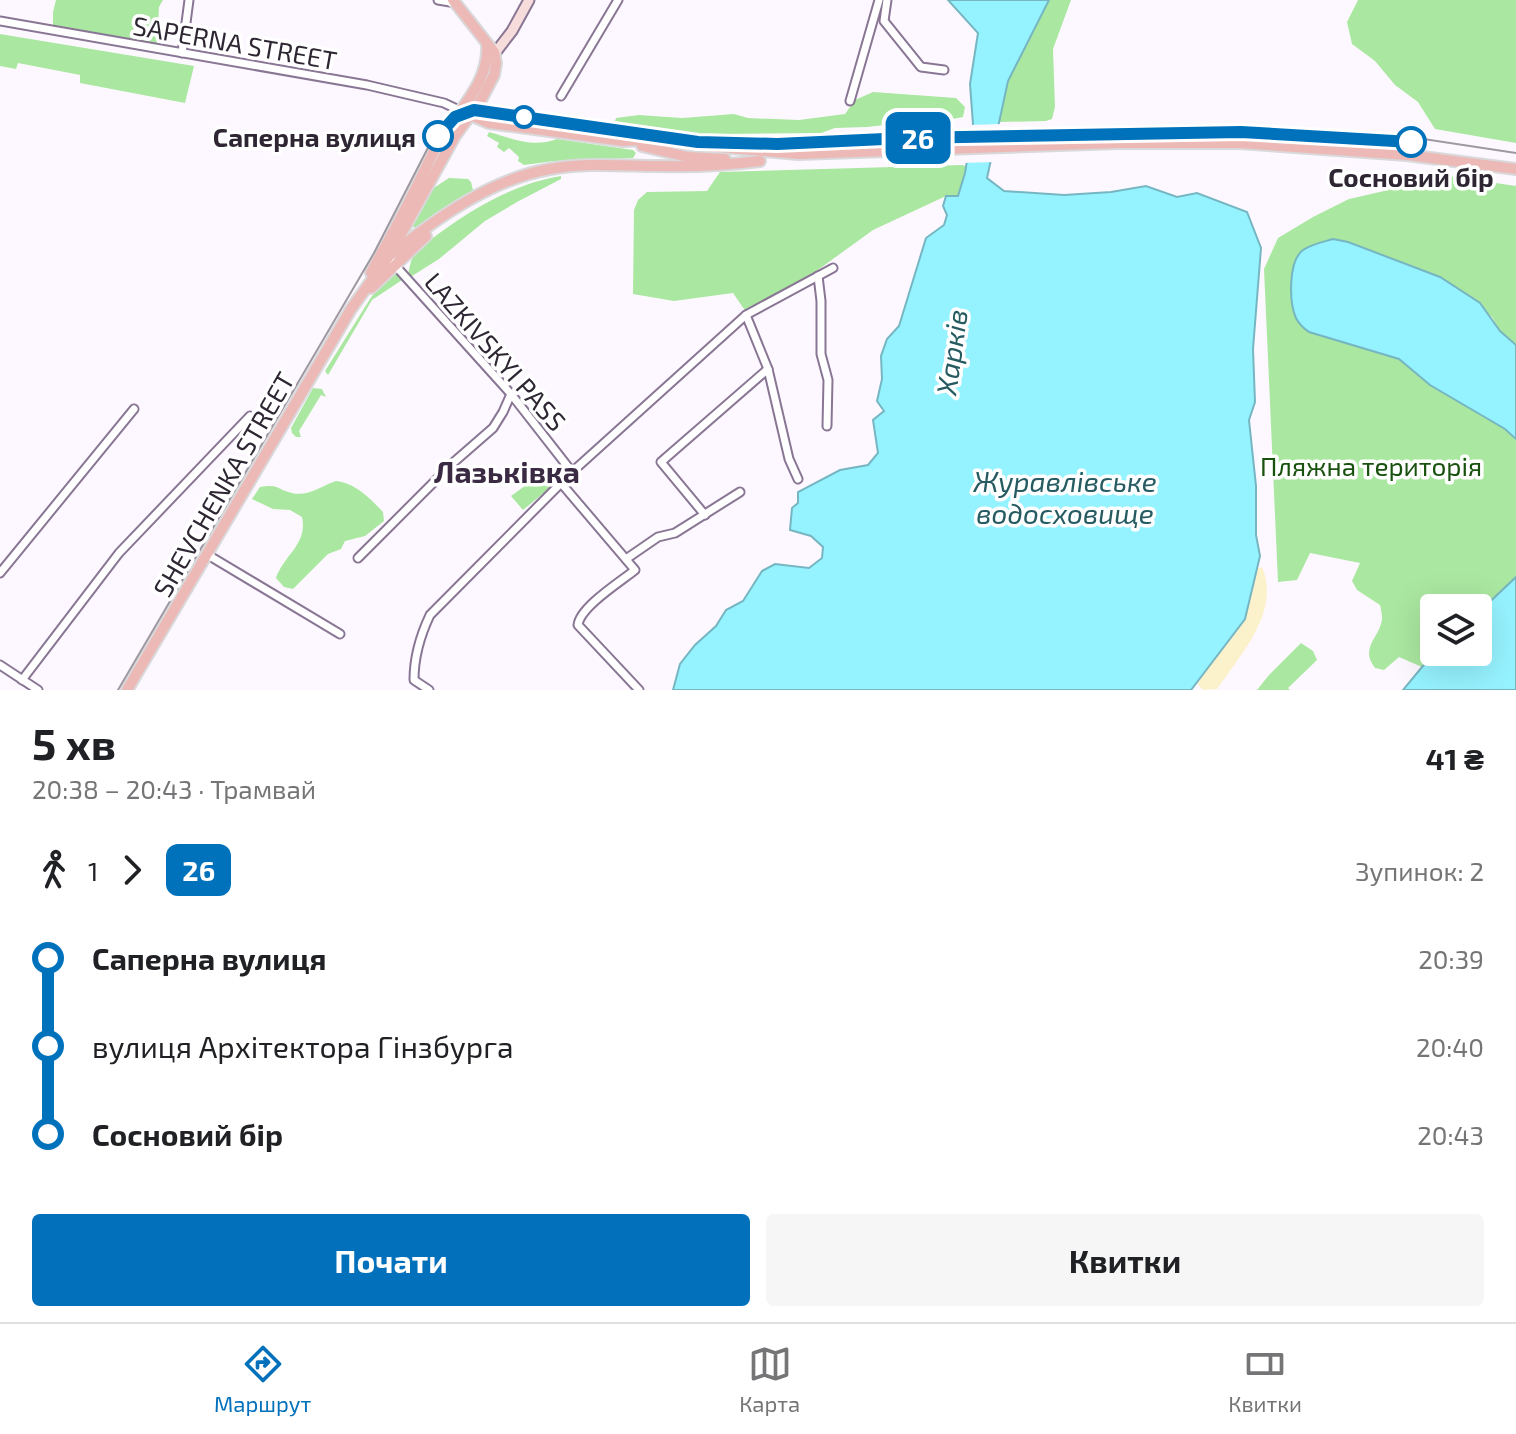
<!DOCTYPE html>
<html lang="uk">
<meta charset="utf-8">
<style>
:root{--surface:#fff;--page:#f6f6f6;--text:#202124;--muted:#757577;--line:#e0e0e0;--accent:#0270bb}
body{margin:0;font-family:"Exo 2",sans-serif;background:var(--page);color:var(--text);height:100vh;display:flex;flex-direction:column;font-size:30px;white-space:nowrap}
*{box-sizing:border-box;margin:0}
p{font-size:26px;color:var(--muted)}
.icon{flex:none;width:44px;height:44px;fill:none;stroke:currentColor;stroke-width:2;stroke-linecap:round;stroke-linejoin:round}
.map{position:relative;height:690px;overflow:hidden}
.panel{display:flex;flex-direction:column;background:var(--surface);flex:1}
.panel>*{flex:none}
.badge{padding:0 16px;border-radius:12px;font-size:28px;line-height:52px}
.tools{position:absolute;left:1420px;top:594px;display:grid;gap:16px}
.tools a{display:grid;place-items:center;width:72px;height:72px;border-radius:8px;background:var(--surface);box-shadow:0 8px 32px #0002;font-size:40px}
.map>.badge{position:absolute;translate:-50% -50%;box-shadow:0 0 0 4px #fff}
.legs{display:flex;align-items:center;gap:12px;height:88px;padding:0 32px;font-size:26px}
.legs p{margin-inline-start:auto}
.summary{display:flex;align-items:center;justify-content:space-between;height:136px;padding:0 32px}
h1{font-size:44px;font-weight:700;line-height:60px}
.button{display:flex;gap:16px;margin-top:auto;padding:16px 32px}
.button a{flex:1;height:92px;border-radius:8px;background:var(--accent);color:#fff;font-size:32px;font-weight:700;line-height:92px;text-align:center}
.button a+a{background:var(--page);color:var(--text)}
ul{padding:0 32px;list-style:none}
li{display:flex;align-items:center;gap:28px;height:88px;font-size:30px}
li i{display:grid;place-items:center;width:12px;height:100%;margin:0 10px;background:currentColor}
li i::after{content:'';width:20px;height:20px;margin:-10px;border:6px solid;border-radius:50%;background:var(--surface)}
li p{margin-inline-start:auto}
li:first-child i{background:linear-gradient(#0000 50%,currentColor 0)}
li:last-child i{background:linear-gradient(currentColor 50%,#0000 0)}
.tabs{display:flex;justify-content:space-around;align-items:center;height:112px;border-top:2px solid var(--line);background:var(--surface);font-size:22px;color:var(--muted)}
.tabs a{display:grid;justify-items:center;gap:4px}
.tabs .selected{color:var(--accent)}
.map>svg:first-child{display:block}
.green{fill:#aae7a0}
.sand{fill:#fbf1cb}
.water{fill:#95f3ff;stroke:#76b6c2;stroke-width:2}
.pier{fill:#fdf8ff}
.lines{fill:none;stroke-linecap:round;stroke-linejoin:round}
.minor-casing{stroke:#897694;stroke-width:11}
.secondary-casing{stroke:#897694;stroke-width:13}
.primary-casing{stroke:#d9d8da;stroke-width:14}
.minor{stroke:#fff;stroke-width:7}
.secondary{stroke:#f6dcdb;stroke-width:9}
.primary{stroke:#ecb9b6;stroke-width:10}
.tram{stroke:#9e98a1;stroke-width:2}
.line-1-casing{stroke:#fff;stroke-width:18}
.line-1{stroke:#0072bc;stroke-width:12}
.stop-1-dot{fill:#fff;stroke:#0072bc;stroke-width:4}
.labels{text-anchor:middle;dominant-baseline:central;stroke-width:7;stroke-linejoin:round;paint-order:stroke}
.street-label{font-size:26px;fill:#2e2632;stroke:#fff}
.stop-label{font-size:26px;font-weight:bold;fill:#2e2632;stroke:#fff;text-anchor:end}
.park-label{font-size:26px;fill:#18520e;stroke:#fff}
.water-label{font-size:28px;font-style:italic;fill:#255b61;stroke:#fff}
.quarter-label{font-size:30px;font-weight:bold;fill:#3a2a43;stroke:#fff}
</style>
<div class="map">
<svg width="1516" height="690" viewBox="0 0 1516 690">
<rect width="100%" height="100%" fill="#fdf8ff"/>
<g class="green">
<path d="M56 0H163L159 7 157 46 53 28V12Z"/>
<path d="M1049 0H1071L1053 49 1055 107 1052 119 1046 121 999 122 1008 81Z"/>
<path d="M1358 0H1516V143L1435 129 1418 102 1395 85 1375 61 1352 44 1347 22Z"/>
<path d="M0 34 194 66 185 103 80 83V75L18 63 16 69 0 66Z"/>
<path d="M873 92 956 98 965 107 963 117 942 121H920L867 127 835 128 821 133 723 134 710 138 692 136 669 130 629 127 615 121 616 118 639 115 682 118 734 114 748 118 799 120 845 114 855 100Z"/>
<path d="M489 132C514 139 532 148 557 139L633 150 636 153 633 158 554 161 524 165 518 161 519 157 509 148 504 152 497 147 499 143 487 136Z"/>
<path d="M963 165 966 167 958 196H946L873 230 793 288 746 312 733 293 674 301 633 294 634 210 638 200 647 192 707 191 720 172Z"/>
<path d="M1414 171 1516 186V345L1500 331 1492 317 1440 277 1348 242 1318 243 1302 251 1295 260 1293 271V306L1399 359 1505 429 1516 439V577L1478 613V608H1434V652H1437L1422 667 1399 657 1384 670 1375 668C1359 647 1380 638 1382 619 1382 614 1381 610 1380 605L1357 590 1352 581 1360 563 1310 553 1297 580 1278 582 1264 269 1278 238 1313 217 1349 199 1406 186Z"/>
<path d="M561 176V179L517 202 485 221 439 259 412 276H408C409 270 410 262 413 257 418 247 432 239 441 232 477 206 517 183 561 176Z"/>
<path d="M449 178 468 179 471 182 473 190 417 229 412 226 432 189Z"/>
<path d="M396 272 402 280 372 300 328 375 325 371 370 299 385 278Z"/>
<path d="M313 388 322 389 326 397 321 395 299 431 301 437H296L292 433 291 428Z"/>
<path d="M540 475 551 487 523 510 511 496Z"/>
<path d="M336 481C355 483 370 498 383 512L384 521 365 536 345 541 341 549 328 554 293 589 284 587 276 578C284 555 308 544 302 517L290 510 273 509 252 499 260 487C280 484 275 489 292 493 308 497 321 486 336 481Z"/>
<path d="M1301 643 1313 651 1317 660 1288 688 1290 690H1257L1269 675Z"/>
</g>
<path class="sand" d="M1262 567C1281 611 1241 654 1217 689L1203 690 1197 683 1245 619 1257 569Z"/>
<g class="water">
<path d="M948 0H1049L1008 81 987 178 1004 191 1064 195 1111 192 1146 186 1177 197 1197 193 1247 212 1261 248 1253 349 1255 402 1249 420 1256 486V535L1260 556 1245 619 1191 690H673L680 664 695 645 716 626 726 610 743 601 762 571 775 564 809 568 822 558 823 547 811 536 790 530 792 508 798 503V492L840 470 868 465 878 453 873 420 884 411 877 401 882 379 881 356 887 339 899 326 926 238 944 225 947 215 943 206 946 196H958L965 173 973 124 970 84 978 33Z"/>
<path d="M1333 239 1348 242 1440 277 1480 303 1500 331 1516 345V439L1505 429 1430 385 1399 359 1309 332C1303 328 1299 324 1296 318 1289 302 1288 261 1303 250 1312 244 1323 242 1333 239Z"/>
<path d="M1516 577V690H1403L1422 667 1437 652H1478V613Z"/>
</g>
<path class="pier" d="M1003 124 994 162 962 163 969 125Z"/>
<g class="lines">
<g class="minor-casing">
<g id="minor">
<path d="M438 0 456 3"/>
<path d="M887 0 884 21 921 67 944 70"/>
<path d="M0 21 367 85 444 103 461 111"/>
<path d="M182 53 189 0"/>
<path d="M561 96 618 0"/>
<path d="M850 101 879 0"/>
<path d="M392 262 511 394 572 472"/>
<path d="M818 276 821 301V354L828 380 827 426"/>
<path d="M746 315 768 369 789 459 798 479"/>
<path d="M561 483 635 570C620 582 580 607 578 625L639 690"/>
<path d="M705 515 661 462 768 369"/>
<path d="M208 555 340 634"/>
<path d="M358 558 454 462 493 428 503 412 511 394"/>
<path d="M626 559 658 537 675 533 740 492"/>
<path d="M0 573 134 409"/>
<path d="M0 665 38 690"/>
<path d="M22 680 119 553 250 416"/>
<path d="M429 690 414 680C414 656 420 636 430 615L572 472 746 315 833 268"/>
</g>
</g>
<g class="secondary-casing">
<path id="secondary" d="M492 57 512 31 529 0"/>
</g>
<g class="primary-casing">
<g id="primary">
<path d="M461 111 489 123 623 141 643 140 798 154 1117 143H1240L1407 155 1516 169"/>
<path d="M642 146 688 157 725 159"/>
<path d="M393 253C438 217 492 179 550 169 587 162 624 166 661 166 694 167 727 165 760 161"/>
<path d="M371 273C380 255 391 237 400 219 413 195 424 171 436 147 454 114 490 85 487 44"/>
<path d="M371 288 426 236"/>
<path d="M127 690 351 309 389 256 455 136 481 100 494 75 496 63 494 52 453 0"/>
</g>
</g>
<use href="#minor" class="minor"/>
<use href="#secondary" class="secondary"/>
<use href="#primary" class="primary"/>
<path class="tram" d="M118 690 374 253 436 132C448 117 461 107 481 108L699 140 777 141 1032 132 1241 129 1417 138 1516 153"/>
</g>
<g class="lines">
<g class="line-1-casing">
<path id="line-1" d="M438 136 455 117 474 110 698 142 777 144 906 138 1241 132 1411 142"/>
</g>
<use href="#line-1" class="line-1"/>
</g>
<g class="stop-1-dot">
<circle cx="524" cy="117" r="10"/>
<circle cx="438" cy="136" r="14"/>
<circle cx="1411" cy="142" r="14"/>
</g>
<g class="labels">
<g class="street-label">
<text transform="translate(235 42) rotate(10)">SAPERNA STREET</text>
<text transform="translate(496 351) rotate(49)">LAZKIVSKYI PASS</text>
<text transform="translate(223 484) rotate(-60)">SHEVCHENKA STREET</text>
</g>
<g class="stop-label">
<text x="416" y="136">Саперна вулиця</text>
<text x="1411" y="176" text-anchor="middle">Сосновий бір</text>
</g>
<g class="park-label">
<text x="1371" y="465">Пляжна територія</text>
</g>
<g class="water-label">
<text transform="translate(951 352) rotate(-82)">Харків</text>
<text x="1065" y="481">Журавлівське<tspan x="1065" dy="32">водосховище</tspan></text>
</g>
<g class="quarter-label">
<text x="507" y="471">Лазьківка</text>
</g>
</g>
</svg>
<div class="tools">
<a><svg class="icon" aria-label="layers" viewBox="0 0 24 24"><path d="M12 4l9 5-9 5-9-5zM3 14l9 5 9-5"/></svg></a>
</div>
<b class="badge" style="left:918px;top:138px;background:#0072bc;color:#fff">26</b>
</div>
<section class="panel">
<div class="summary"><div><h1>5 хв</h1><p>20:38 – 20:43 · Трамвай</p></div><b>41 ₴</b></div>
<div class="legs"><svg class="icon" aria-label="walk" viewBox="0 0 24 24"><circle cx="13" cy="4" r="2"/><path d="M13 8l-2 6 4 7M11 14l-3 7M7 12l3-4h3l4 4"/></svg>1<svg class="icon" aria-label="forward" viewBox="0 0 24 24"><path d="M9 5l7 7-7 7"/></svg><b class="badge" style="background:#0072bc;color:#fff">26</b><p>Зупинок: 2</p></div>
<ul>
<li><i style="color:#0072bc"></i><b>Саперна вулиця</b><p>20:39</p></li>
<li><i style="color:#0072bc"></i><span>вулиця Архітектора Гінзбурга</span><p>20:40</p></li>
<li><i style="color:#0072bc"></i><b>Сосновий бір</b><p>20:43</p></li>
</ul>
<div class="button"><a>Почати</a><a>Квитки</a></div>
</section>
<nav class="tabs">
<a class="selected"><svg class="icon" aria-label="directions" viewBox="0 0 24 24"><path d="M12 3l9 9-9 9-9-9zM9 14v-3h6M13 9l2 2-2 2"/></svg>Маршрут</a>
<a><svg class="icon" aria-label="map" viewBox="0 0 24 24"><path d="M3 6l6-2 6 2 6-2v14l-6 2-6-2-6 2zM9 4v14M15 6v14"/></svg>Карта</a>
<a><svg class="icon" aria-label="tickets" viewBox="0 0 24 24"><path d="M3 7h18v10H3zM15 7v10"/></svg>Квитки</a>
</nav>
